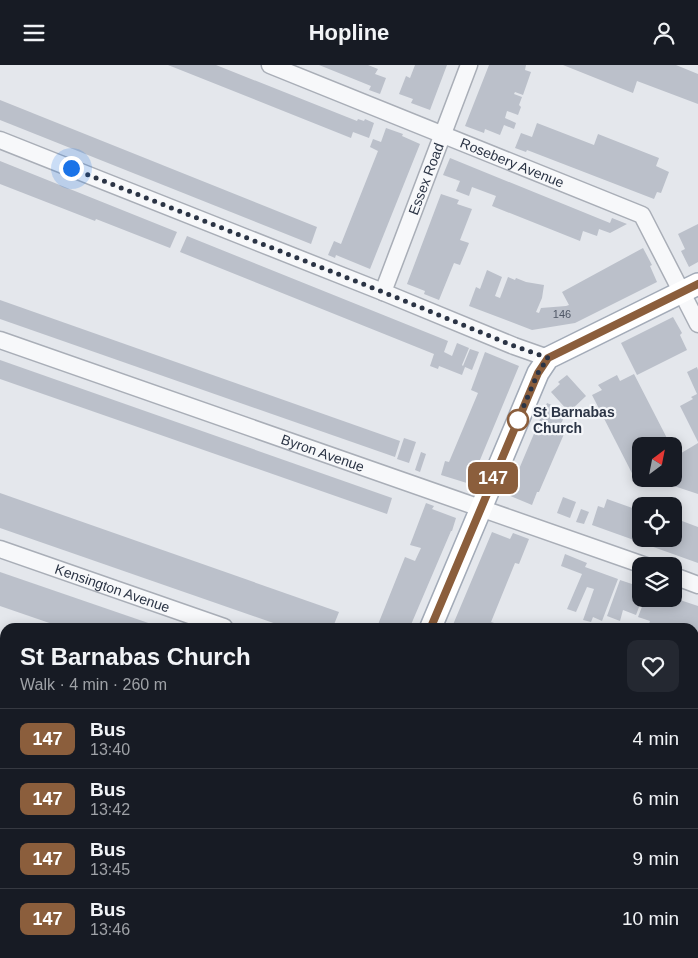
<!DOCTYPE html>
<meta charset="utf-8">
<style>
:root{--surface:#171b24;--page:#242831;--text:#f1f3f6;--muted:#9ea1a6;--line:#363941}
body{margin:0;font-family:Arial,sans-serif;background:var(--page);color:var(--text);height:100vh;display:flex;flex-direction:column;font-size:19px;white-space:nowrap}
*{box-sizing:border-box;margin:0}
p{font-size:16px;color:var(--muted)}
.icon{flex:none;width:28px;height:28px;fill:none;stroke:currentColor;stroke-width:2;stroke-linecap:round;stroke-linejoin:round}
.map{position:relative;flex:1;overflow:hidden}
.details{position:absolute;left:0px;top:558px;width:699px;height:336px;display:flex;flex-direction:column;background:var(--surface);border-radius:15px 15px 0 0;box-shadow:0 2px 12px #0003}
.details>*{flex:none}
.badge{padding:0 10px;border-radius:8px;font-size:18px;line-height:32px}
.needle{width:32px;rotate:32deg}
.fabs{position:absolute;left:632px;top:372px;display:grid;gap:10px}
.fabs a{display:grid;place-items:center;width:50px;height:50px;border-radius:10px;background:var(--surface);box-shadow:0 2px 12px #0003;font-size:25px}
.you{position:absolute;width:25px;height:25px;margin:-12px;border:4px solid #fff;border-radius:50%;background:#1a73e8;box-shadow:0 0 0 8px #1a73e833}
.map>.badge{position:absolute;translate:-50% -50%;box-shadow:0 0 0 2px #fff}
.round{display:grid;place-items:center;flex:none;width:52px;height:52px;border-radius:10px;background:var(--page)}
.head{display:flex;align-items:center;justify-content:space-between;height:85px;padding:0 20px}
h1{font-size:24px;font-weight:700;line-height:38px}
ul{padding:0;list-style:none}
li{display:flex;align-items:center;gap:15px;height:60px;padding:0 20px;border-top:1px solid var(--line)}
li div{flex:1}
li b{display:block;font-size:19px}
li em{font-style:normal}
li .badge{min-width:55px;font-weight:700;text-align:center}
header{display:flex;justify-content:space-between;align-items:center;height:65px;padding:0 20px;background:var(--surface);font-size:22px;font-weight:700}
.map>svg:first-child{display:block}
.building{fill:#bbc0ca}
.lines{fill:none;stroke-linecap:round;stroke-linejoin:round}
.minor-casing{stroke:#a9aeb7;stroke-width:19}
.major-casing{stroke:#a3abb8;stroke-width:24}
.minor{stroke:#f7f8fa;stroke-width:16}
.major{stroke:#fff;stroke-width:21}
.line-casing{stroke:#fff;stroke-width:11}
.line{stroke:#8b5e3c;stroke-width:8}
.walk{stroke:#2b3445;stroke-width:5;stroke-dasharray:0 9}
.stop-dot{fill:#fff;stroke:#8b5e3c;stroke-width:2.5}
.labels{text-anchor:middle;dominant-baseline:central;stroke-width:4.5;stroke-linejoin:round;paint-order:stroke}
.number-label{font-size:11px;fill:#4f5766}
.street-label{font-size:14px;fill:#2b3445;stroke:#f4f6f9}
.stop-label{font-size:14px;font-weight:bold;fill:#2b3445;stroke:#f4f6f9;text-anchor:start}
</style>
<header><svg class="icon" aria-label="menu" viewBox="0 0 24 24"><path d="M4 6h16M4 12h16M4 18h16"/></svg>Hopline<svg class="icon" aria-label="person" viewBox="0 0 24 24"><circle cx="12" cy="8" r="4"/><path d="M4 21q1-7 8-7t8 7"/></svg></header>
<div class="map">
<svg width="698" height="893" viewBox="0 0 698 893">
<rect width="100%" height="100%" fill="#e4e7ec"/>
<g class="building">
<path d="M168 0H216L357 56 358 54 364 56 365 54 374 58 369 73 353 67 351 73Z"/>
<path d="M319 0H368L378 4 375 9 386 13 380 29 369 25 371 21Z"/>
<path d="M415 0H447L430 45 411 38 413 34 399 29 406 11 410 13Z"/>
<path d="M489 0H526L525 5 531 7 523 30 515 27 514 29 522 32 519 40 521 42 518 50 507 46 505 53 516 58 514 64 504 60 500 70 485 64 484 68 465 61Z"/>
<path d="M563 0H676L698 9V39L637 16 633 28Z"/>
<path d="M0 35 317 162 311 179 0 55Z"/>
<path d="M537 58 594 80 598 69 659 93 656 101 669 107 661 128 657 127 654 134 527 85 526 87 515 83 521 68 532 72Z"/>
<path d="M386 63 403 69 402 71 420 79 370 204 336 190 335 193 328 190 334 176 341 179 378 86 370 82 373 74 381 77Z"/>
<path d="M450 93 610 158 612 153 627 159 610 168 599 164 597 171 583 166 580 176 492 141 496 131 472 122 469 131 456 126 460 116 443 110Z"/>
<path d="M0 96 177 167 170 183 96 154 95 156 0 119Z"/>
<path d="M441 129 459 135 457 139 472 144 460 175 469 178 460 200 454 198 439 235 424 229 425 226 407 219Z"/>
<path d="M698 159V197L689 202 681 186 685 184 678 169Z"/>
<path d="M187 171 448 276 444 287 452 291 457 278 469 283 462 300 463 301 470 284 479 287 472 305 465 302 462 310 439 301 438 304 430 301 434 289 180 187Z"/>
<path d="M643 183 652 200 650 201 657 217 575 258 532 265 469 241 476 222 480 224 487 205 502 212 495 231 500 233 508 212 515 215 516 213 526 217 544 220 542 233 536 247 539 248 541 243 566 241 569 240 562 227Z"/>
<path d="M0 235 400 376 395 392 0 254Z"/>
<path d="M673 252 682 268 680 270 687 285 637 310 621 278Z"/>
<path d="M485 287 519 301 470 419 441 410 445 396 449 397 478 328 471 325Z"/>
<path d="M0 295 392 433 387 449 0 314Z"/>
<path d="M697 302 698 305V377L680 341 693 334 691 332 697 329 687 307Z"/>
<path d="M634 309 671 381H641V414H645L637 418 592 330 602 325 598 320 617 310 620 316Z"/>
<path d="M567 310 586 331 569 347 551 327 560 319 558 317Z"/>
<path d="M547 338 556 342 564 352 558 366 564 369 539 427H537L532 440 508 430Z"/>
<path d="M404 373 416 377 409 398 397 394Z"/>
<path d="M698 378V429L665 418 666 414H674V392L676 386 678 390Z"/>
<path d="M421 387 426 389 420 407 415 405Z"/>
<path d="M0 428 339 547 333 562H285L0 463Z"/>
<path d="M563 432 576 437 570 453 557 448Z"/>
<path d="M607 434 638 445 639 443 641 444V474H674V453L698 462V498L592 460 598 441 604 443Z"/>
<path d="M426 438 434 441 432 444 456 453 452 466H451L410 562H377L405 492 415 496 421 483 410 480Z"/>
<path d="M581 444 589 447 584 459 576 457Z"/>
<path d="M492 467 510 474 513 468 529 474 519 499 515 498 491 557 501 560 499 562H452Z"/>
<path d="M565 489 587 498 585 502 618 514 602 556 593 552 591 557 583 555 594 524 587 522 576 547 567 544 582 509 561 501Z"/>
<path d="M0 507 160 562H61L0 541Z"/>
<path d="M620 515 641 522 642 534 636 550 623 545 620 556 607 551Z"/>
<path d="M674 533 698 541V574L694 572V562H648L650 556 638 552 645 534Z"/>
<path d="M0 612 5 614V657L0 656Z"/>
<path d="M694 670 698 672V705L696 706H694Z"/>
<path d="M0 702 5 704 4 745 0 743Z"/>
<path d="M694 749 698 750V796L694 794 696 784 694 783Z"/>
<path d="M0 846 5 848V884L0 882Z"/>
<path d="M19 889H47L46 893H29Z"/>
<path d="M50 889H114L125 893H48Z"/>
<path d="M220 889H272L270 893H219Z"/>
<path d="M317 889H355L353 893H315Z"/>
</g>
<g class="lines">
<g class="minor-casing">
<g id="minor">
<path id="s1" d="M270 0 642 150 698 259"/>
<path d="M0 75 383 227 514 281 548 293"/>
<path id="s2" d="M383 227 469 0"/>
<path id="s3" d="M0 275 646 501"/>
<path id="s4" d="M0 484 224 562"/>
<path d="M674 511 698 520"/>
<path d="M0 679 5 681"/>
<path d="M694 728 698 730"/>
</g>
</g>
<g class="major-casing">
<g id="major">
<path d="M431 562 538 308 548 293 698 219"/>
<path d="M293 893 294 889"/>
</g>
</g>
<use href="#minor" class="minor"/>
<use href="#major" class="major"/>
</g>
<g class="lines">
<g class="line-casing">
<path id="line" d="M431 562 538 308 548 293 698 219"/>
</g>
<use href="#line" class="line"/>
<path class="walk" d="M71 103 383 227 514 281 548 293 538 308 516 359 518 355"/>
</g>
<circle class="stop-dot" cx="518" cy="355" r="10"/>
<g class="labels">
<g class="number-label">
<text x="562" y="249">146</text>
</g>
<g class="street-label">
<text stroke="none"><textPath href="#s1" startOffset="261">Rosebery Avenue</textPath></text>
<text stroke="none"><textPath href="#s2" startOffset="121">Essex Road</textPath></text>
<text stroke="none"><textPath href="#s3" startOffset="342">Byron Avenue</textPath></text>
<text stroke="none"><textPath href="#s4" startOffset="119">Kensington Avenue</textPath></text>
</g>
<g class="stop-label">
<text x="533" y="347">St Barnabas<tspan x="533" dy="16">Church</tspan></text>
</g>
</g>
</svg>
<div class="fabs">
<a><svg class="needle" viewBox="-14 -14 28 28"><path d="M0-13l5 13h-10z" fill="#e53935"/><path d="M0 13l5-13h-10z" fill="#9ea1a6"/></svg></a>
<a><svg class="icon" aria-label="locate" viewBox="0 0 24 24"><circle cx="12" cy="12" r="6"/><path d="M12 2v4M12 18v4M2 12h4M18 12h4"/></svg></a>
<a><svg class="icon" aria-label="layers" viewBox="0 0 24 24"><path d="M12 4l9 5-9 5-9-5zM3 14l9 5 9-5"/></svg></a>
</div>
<div class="you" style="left:71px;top:103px"></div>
<b class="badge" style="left:493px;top:413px;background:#8b5e3c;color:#fff">147</b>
<section class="details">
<div class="head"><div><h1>St Barnabas Church</h1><p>Walk · 4 min · 260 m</p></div><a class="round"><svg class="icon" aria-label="heart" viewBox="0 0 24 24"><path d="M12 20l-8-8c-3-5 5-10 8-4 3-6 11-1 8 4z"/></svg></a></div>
<ul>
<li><span class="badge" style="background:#8b5e3c;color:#fff">147</span><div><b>Bus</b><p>13:40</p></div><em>4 min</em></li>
<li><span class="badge" style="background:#8b5e3c;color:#fff">147</span><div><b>Bus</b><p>13:42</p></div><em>6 min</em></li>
<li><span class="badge" style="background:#8b5e3c;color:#fff">147</span><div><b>Bus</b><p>13:45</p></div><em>9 min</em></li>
<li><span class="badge" style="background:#8b5e3c;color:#fff">147</span><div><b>Bus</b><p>13:46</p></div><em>10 min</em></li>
</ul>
</section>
</div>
